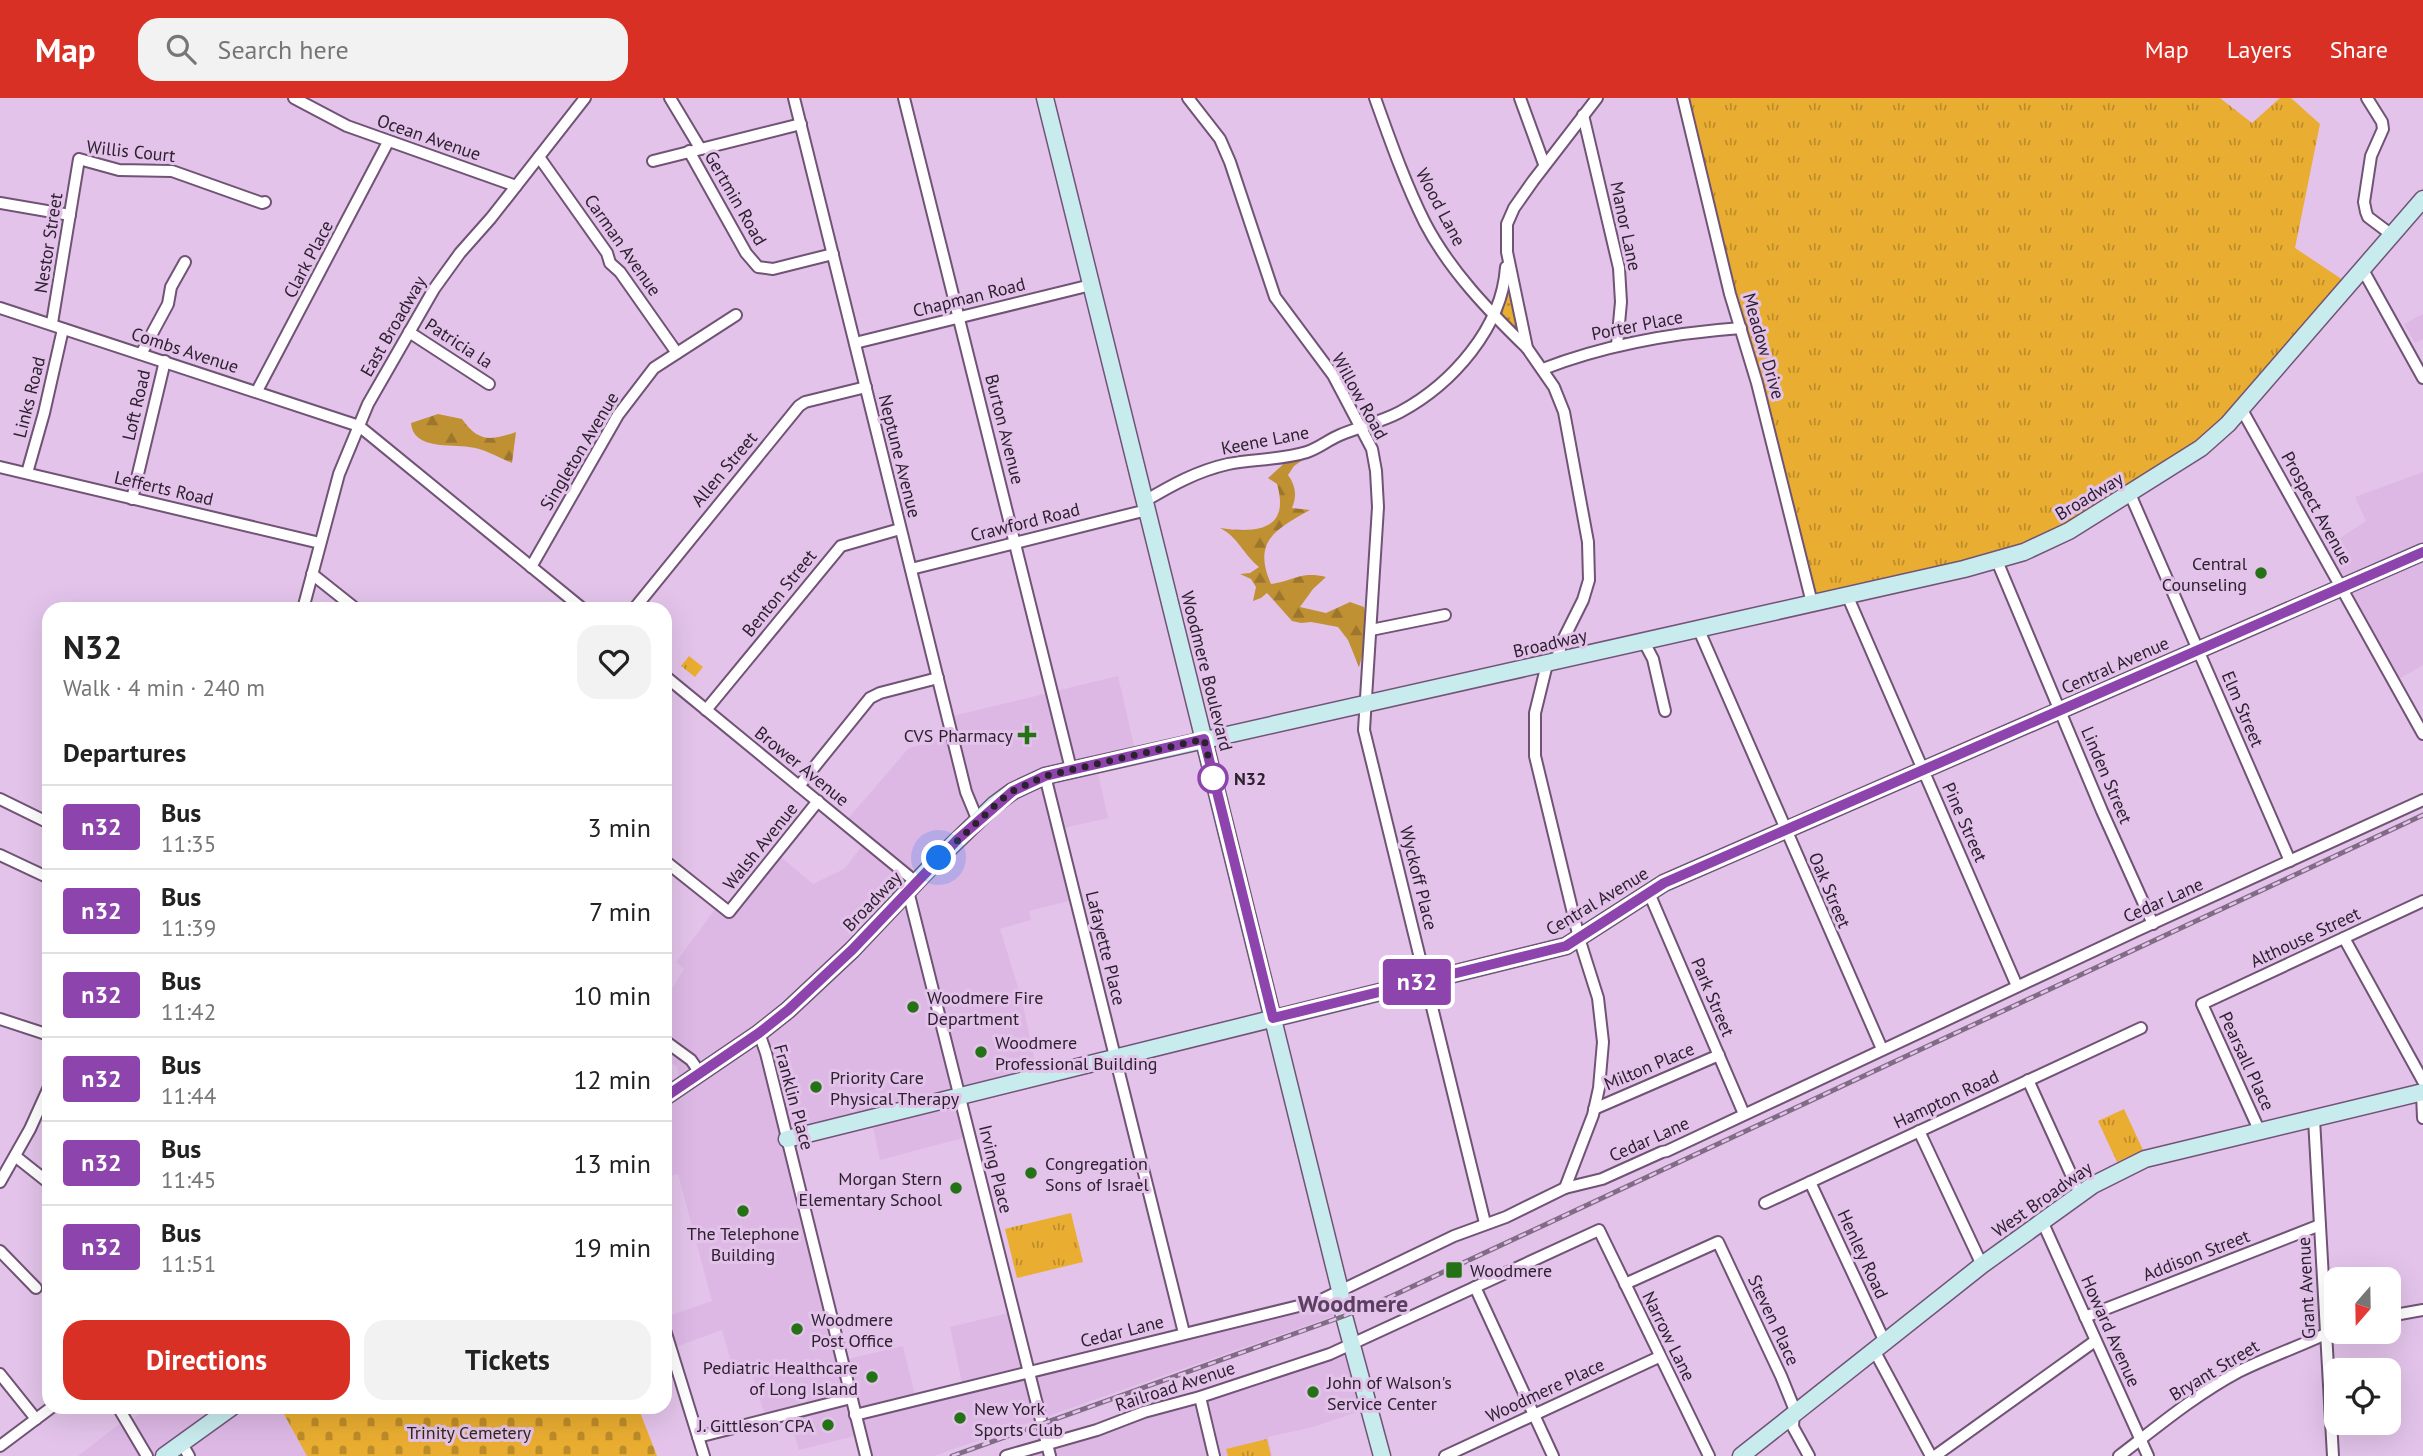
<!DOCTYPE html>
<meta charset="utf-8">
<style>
:root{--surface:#fff;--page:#f2f2f2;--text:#222;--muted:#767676;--line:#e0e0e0;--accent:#d93025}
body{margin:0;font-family:"PT Sans",sans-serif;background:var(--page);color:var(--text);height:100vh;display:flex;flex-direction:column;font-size:26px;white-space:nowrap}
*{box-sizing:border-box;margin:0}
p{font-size:23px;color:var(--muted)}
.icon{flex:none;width:38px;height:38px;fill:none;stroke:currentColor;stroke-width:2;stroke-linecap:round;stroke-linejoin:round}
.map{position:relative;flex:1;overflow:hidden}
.sheet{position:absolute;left:42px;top:504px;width:630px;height:812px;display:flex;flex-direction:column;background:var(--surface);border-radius:21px;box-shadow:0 7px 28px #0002}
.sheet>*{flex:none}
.badge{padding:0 14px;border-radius:5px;font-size:24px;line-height:46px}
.needle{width:46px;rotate:200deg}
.fabs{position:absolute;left:2324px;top:1169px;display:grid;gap:14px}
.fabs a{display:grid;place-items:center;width:77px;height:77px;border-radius:14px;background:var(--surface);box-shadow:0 7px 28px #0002;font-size:35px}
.you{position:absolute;width:35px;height:35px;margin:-18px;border:5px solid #fff;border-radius:50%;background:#1a73e8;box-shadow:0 0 0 10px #1a73e833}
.map>.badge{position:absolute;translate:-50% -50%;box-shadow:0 0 0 4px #fff}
h2{padding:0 21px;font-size:26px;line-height:63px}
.round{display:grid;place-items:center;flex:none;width:74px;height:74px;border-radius:21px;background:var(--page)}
.summary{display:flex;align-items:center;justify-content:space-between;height:119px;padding:0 21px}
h1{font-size:33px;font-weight:700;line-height:52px}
.cta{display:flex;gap:14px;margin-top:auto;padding:14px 21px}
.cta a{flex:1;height:80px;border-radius:21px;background:var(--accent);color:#fff;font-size:28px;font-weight:700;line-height:80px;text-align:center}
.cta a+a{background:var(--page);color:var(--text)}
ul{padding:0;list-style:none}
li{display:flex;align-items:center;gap:21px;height:84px;padding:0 21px;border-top:2px solid var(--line)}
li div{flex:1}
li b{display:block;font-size:26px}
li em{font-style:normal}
li .badge{min-width:77px;font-weight:700;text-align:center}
header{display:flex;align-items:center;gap:42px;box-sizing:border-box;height:98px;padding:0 35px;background:var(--accent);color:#fff}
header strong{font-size:33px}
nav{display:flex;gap:38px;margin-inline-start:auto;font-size:24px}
.search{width:490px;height:63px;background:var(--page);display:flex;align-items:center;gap:18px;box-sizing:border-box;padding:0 24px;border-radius:21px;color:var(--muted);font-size:26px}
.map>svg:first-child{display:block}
.built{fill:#ddb8e5}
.grass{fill:url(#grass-tufts)}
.forest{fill:url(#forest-firs)}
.cemetery{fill:url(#cemetery-stones)}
.park{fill:url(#park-dots)}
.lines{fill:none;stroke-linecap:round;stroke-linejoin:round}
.street-casing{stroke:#705375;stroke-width:14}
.secondary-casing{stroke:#705375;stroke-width:19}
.street{stroke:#fff;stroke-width:10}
.secondary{stroke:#c8ebee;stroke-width:16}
.rail-casing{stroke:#816c86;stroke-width:5}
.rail{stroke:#e3c3ea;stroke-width:2.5;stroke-dasharray:8;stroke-linecap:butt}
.line-casing{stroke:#fff;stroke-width:16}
.line{stroke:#8e44ad;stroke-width:10}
.walk{stroke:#2d2130;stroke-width:7;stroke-dasharray:0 12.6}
.poi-dot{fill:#257216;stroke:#e3c3ea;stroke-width:2.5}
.stop-dot{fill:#fff;stroke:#8e44ad;stroke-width:3.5}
.labels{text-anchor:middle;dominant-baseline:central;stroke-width:6;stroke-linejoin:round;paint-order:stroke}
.street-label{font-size:18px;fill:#2d2130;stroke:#e3c3ea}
.poi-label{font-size:18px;fill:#2d2130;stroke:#e3c3ea;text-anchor:start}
.stop-label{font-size:18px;font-weight:bold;fill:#2d2130;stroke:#e3c3ea;text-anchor:start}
.park-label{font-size:18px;fill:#352915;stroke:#e3c3ea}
.district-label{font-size:24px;font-weight:bold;fill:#5b3f60;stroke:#e3c3ea}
</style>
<header>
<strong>Map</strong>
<div class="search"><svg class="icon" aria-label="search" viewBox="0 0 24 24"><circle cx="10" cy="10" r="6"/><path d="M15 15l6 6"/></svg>Search here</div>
<nav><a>Map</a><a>Layers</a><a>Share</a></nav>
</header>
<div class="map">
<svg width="2423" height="1358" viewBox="0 0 2423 1358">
<defs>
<pattern id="grass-tufts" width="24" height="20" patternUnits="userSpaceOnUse" patternTransform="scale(1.75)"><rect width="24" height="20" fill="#e9ad31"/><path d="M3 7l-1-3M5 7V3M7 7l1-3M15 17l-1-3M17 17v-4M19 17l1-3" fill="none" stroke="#bd8c2a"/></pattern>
<pattern id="forest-firs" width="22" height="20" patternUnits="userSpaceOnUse" patternTransform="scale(1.75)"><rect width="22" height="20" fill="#c09133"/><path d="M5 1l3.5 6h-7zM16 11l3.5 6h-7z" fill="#9c762c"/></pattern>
<pattern id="cemetery-stones" width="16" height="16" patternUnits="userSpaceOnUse" patternTransform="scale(1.75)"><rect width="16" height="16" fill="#e9ad31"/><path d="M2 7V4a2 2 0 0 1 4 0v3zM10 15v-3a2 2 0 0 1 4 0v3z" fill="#bd8c2a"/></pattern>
<pattern id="park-dots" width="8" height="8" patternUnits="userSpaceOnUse" patternTransform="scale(1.75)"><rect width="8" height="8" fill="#e9ad31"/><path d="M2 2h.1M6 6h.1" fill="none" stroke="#bd8c2a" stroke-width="1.8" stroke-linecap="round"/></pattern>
</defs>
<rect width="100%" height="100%" fill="#e3c3ea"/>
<g class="built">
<path d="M2423 216V241L2415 245 2404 226Z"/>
<path d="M2423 374V567L2396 583 2323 451 2366 423 2355 399Z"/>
<path d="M1118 578 1136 656 1096 666 1108 720 1059 731 1076 801 1029 813 1031 822 1000 831 1022 902 1038 979 962 997 974 1037 880 1062 871 1019 792 1042 844 1262 903 1248 916 1301 963 1289 950 1229 1016 1213 1029 1275 1340 1194 1342 1215 934 1358H864L858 1337 799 1352 788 1316 766 1321 750 1269 734 1275 722 1232 670 1251 665 1233V1219L712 1203 678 1076 665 1079V988L679 978 677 969 665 960V902L684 871 676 864 719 806 728 811 776 755 813 786 844 771 866 743 843 726 909 650 953 638 949 619Z"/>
<path d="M1353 1241 1370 1310 1309 1330 1268 1339 1272 1358H1003L1144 1314Z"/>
<path d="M148 1309H280L307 1358H78L122 1324 125 1327Z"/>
</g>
<g class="grass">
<path d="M1683 0H2220L2252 25 2280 0H2291L2320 26 2295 150 2349 186 2229 325 2117 401 2024 449 1815 497Z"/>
<path d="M689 558 703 569 695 579 681 568Z"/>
<path d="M2124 1011 2143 1052 2117 1064 2098 1023Z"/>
<path d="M1071 1115 1083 1164 1017 1180 1005 1131Z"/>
<path d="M1267 1341 1271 1358H1228L1226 1351Z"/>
</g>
<g class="forest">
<path d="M438 316 462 321C478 344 491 343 516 334L512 365C499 360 483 350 469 349 451 346 413 352 411 325Z"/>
<path d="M1304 361 1294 368 1288 377C1296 388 1297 398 1292 410L1310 412C1276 431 1252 443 1271 486 1295 483 1300 473 1326 479L1313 491 1300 509 1326 515 1350 504 1364 509C1369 529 1365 550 1359 569L1348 542 1338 529 1311 524 1301 525 1292 523 1267 495 1261 500 1253 503 1256 489 1251 481 1240 476 1250 475 1259 469C1243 456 1238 439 1220 430 1254 435 1291 434 1277 386L1268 380 1288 362Z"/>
</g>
<path class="cemetery" d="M280 1309H638L657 1358H307Z"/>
<path class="park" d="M1509 175 1524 245 1496 217Z"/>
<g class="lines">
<g class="street-casing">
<g id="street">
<path d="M294 0 347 28 516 88"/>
<path d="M670 0 700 50"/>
<path d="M794 0 966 694 978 723"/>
<path d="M904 0 1071 671"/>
<path d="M1188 0 1220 41 1230 64 1275 199 1333 277 1372 351 1376 373 1378 409 1364 632 1485 1125"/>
<path d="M1375 0C1390 42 1405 85 1425 125 1450 173 1489 213 1527 250"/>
<path d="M1520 0 1544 66"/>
<path d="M1683 0 1730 196 1757 285 1812 505"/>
<path d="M2367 0 2382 24 2383 31 2371 58 2364 104 2366 114 2368 119 2392 137"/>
<path d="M1583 17 1619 170 1621 204 1617 247"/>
<path d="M689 53 746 155 758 169 773 171 833 156"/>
<path d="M539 59 607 155 610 165 620 174 677 255"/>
<path d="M653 63 801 26"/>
<path d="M0 105 70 117"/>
<path d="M2363 172 2423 280"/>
<path d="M0 210 359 328 583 511"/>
<path d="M52 225 79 61 119 72 172 73 262 105 265 104"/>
<path d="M409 234 489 286"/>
<path d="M855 245 1091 187"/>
<path d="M141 256 168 206 171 189 185 164"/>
<path d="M1543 271C1607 246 1672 235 1741 230"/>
<path d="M257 293 388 44"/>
<path d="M2242 312 2423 636"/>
<path d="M0 369 320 445"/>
<path d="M27 375 44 315 63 231"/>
<path d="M2130 396 2290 763"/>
<path d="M132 401 165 263"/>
<path d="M1145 403C1172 387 1197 373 1228 366 1253 361 1282 362 1307 354 1319 350 1328 342 1340 337 1359 329 1381 324 1400 314 1452 286 1502 230 1506 169"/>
<path d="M1997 463 2102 713 2153 826"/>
<path d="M531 469 618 317 654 270 736 217"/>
<path d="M911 471 1147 412"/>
<path d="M312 476 356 511"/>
<path d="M1847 497 2017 888"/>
<path d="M303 511 339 376 368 306 434 191 460 155 491 120 585 0"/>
<path d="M634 511 799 308 805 304 866 289"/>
<path d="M1698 530 1882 951"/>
<path d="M1371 532 1445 517"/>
<path d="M1644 544 1653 561 1665 613"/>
<path d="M1556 564 1562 544 1583 502 1589 482 1588 444 1564 314 1554 289 1527 250 1507 154V126L1514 110 1533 83 1597 0"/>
<path d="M1547 566 1535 615V658L1579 840 1598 900 1603 944 1599 990 1593 1017 1565 1090"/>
<path d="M665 578 917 785"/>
<path d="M706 612 841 448 900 431"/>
<path d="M1045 678 1184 1235"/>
<path d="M799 688 870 600 880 595 938 580"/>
<path d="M0 701 49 725"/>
<path d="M0 757 49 780"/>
<path d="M665 763 729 814 818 703"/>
<path d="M908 793 1050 1358"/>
<path d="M1649 795 1744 1016"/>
<path d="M2344 840 2423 983"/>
<path d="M0 921 49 937"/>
<path d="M759 935 766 955 866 1358"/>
<path d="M665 943 691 962 700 975"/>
<path d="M2028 982 2080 1096"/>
<path d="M2422 995 2423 1020"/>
<path d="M1594 1011 1719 957"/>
<path d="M2314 1021 2333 1358"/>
<path d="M1919 1033 1982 1167"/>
<path d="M2260 1034 2202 906 2423 803"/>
<path d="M15 1058 49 1085"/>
<path d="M0 1084 30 1031 49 989"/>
<path d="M1810 1084 1884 1242"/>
<path d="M1765 1105 2141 930"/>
<path d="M2042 1123 2148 1358"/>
<path d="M0 1153 36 1190"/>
<path d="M1625 1186 1718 1144 1781 1278 1794 1310 1793 1329 1809 1358"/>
<path d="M1475 1189 1553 1358"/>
<path d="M2389 1218 2423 1212"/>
<path d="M2085 1219 2320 1127"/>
<path d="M665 1232 704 1358"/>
<path d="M1874 1252 1931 1358"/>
<path d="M0 1276 36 1321"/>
<path d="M1200 1299 1214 1358"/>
<path d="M118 1309 147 1358"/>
<path d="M855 1317 1319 1203 1454 1138 1506 1119 1565 1090 1602 1081 1662 1054 1667 1053 2136 833 2423 702"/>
<path d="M698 1339 851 1300"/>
<path d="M182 1346 189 1358"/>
<path d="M0 1348 52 1309"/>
<path d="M1006 1358 1097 1332 1144 1314 1200 1299 1330 1256 1599 1132 1709 1358"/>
<path d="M1445 1358 1659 1259"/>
<path d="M1935 1358 2095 1243"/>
<path d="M2119 1358C2157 1329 2195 1297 2238 1274 2270 1258 2304 1247 2336 1231"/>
</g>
</g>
<g class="secondary-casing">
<g id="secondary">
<path d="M1045 0 1340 1192 1344 1218 1382 1358"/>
<path d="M665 999 759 935 788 912 852 852 939 760 994 707 1013 693 1045 678 1964 471 2024 454 2069 433 2201 350 2228 326 2423 101"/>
<path d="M787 1041 1566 848 1664 785 2423 454"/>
<path d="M164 1358 232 1309"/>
<path d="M1741 1358 1982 1167 2093 1087 2145 1061 2423 994"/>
</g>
</g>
<use href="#street" class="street"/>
<use href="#secondary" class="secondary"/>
<g class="rail-casing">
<path id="rail" d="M952 1358 1344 1218 1392 1198 2423 717"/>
</g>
<use href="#rail" class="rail"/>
</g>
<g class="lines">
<g class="line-casing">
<path id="line" d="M665 999 759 935 788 912 852 852 958 741 1013 693 1045 678 1204 641 1273 920 1566 848 1664 785 2423 454"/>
</g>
<use href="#line" class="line"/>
<path class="walk" d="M939 760 1002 701 1013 693 1045 678 1204 641 1214 683 1213 680"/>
</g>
<g class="poi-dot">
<circle cx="2261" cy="475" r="7"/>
<path d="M1023.5 626.5h7v7h7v7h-7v7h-7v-7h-7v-7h7z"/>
<circle cx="913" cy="909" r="7"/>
<circle cx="981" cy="954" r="7"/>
<circle cx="816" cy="989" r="7"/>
<circle cx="1031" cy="1075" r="7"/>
<circle cx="956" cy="1090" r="7"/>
<circle cx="743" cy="1113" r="7"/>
<rect x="1445" y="1163" width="18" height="18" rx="3.5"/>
<circle cx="797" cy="1231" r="7"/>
<circle cx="872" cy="1279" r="7"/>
<circle cx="1313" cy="1294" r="7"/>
<circle cx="960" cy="1320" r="7"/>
<circle cx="828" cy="1327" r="7"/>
</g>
<circle class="stop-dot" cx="1213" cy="680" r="14"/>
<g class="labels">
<g class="street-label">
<text transform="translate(429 39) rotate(19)">Ocean Avenue</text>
<text transform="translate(131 53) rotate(6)">Willis Court</text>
<text transform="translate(736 100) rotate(60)">Gertmin Road</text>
<text transform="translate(1441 109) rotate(62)">Wood Lane</text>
<text transform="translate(1626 128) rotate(78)">Manor Lane</text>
<text transform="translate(48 145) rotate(-81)">Nestor Street</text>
<text transform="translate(623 147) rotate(55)">Carman Avenue</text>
<text transform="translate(308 161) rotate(-62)">Clark Place</text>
<text transform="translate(969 199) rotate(-14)">Chapman Road</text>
<text transform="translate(1637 227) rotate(-11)">Porter Place</text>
<text transform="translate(393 228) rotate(-60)">East Broadway</text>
<text transform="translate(459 245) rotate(33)">Patricia la</text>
<text transform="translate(1764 248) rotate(74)">Meadow Drive</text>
<text transform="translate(185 252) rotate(18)">Combs Avenue</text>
<text transform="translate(1360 298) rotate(61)">Willow Road</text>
<text transform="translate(29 299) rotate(-76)">Links Road</text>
<text transform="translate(136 307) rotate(-77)">Loft Road</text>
<text transform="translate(1005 331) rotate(76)">Burton Avenue</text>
<text transform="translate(1265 342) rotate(-11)">Keene Lane</text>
<text transform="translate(579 353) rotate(-59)">Singleton Avenue</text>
<text transform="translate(900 358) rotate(76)">Neptune Avenue</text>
<text transform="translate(724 371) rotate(-50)">Allen Street</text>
<text transform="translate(164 390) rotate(13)">Lefferts Road</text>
<text transform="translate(2089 398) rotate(-31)">Broadway</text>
<text transform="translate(2317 410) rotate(61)">Prospect Avenue</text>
<text transform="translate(1025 424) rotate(-14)">Crawford Road</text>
<text transform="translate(779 495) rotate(-51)">Benton Street</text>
<text transform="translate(1550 545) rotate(-13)">Broadway</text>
<text transform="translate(2115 567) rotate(-24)">Central Avenue</text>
<text transform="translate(1207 573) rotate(76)">Woodmere Boulevard</text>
<text transform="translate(2243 611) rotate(67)">Elm Street</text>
<text transform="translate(802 668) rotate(39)">Brower Avenue</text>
<text transform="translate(2107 677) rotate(67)">Linden Street</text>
<text transform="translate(1965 724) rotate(66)">Pine Street</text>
<text transform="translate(760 748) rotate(-51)">Walsh Avenue</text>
<text transform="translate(1419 780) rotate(76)">Wyckoff Place</text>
<text transform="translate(1830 792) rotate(67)">Oak Street</text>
<text transform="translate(2163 802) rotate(-24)">Cedar Lane</text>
<text transform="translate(872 803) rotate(-46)">Broadway</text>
<text transform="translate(1597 803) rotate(-31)">Central Avenue</text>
<text transform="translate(2305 839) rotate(-25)">Althouse Street</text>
<text transform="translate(1106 850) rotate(76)">Lafayette Place</text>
<text transform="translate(1713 899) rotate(67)">Park Street</text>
<text transform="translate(2247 963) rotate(65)">Pearsall Place</text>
<text transform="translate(1649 968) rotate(-23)">Milton Place</text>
<text transform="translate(794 999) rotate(75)">Franklin Place</text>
<text transform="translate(1946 1001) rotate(-25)">Hampton Road</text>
<text transform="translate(1649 1041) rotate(-24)">Cedar Lane</text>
<text transform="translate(996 1071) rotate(76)">Irving Place</text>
<text transform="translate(2042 1101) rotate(-35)">West Broadway</text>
<text transform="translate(1863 1156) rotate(65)">Henley Road</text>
<text transform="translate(2196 1157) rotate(-21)">Addison Street</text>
<text transform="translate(2306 1190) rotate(-93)">Grant Avenue</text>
<text transform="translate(1774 1222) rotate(65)">Steven Place</text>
<text transform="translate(1122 1233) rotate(-14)">Cedar Lane</text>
<text transform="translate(2111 1233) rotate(66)">Howard Avenue</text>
<text transform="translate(1669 1238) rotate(64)">Narrow Lane</text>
<text transform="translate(2214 1272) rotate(-31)">Bryant Street</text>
<text transform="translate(1175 1288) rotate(-18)">Railroad Avenue</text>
<text transform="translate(1545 1292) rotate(-25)">Woodmere Place</text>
</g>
<g class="poi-label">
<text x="2247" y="465" text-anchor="end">Central<tspan x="2247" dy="21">Counseling</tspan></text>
<text x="1013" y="637" text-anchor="end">CVS Pharmacy</text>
<text x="927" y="899">Woodmere Fire<tspan x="927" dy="21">Department</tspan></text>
<text x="995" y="944">Woodmere<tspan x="995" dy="21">Professional Building</tspan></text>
<text x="830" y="979">Priority Care<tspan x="830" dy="21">Physical Therapy</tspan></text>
<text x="1045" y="1065">Congregation<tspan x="1045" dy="21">Sons of Israel</tspan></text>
<text x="942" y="1080" text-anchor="end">Morgan Stern<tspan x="942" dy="21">Elementary School</tspan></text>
<text x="743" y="1135" text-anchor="middle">The Telephone<tspan x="743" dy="21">Building</tspan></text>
<text x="1470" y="1172">Woodmere</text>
<text x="811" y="1221">Woodmere<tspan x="811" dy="21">Post Office</tspan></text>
<text x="858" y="1269" text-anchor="end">Pediatric Healthcare<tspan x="858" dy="21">of Long Island</tspan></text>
<text x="1327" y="1284">John of Walson's<tspan x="1327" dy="21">Service Center</tspan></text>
<text x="974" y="1310">New York<tspan x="974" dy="21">Sports Club</tspan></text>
<text x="814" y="1327" text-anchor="end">J. Gittleson CPA</text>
</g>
<g class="stop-label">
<text x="1234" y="680">N32</text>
</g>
<g class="park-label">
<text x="469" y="1334">Trinity Cemetery</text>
</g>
<g class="district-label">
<text x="1353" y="1205">Woodmere</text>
</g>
</g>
</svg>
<div class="fabs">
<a><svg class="needle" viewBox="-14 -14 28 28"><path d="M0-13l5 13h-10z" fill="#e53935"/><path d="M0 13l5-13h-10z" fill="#767676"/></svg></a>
<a><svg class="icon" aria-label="locate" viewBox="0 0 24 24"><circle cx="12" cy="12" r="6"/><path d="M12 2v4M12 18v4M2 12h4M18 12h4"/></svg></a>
</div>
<div class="you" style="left:939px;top:760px"></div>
<b class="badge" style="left:1417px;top:884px;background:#8e44ad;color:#fff">n32</b>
<section class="sheet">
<div class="summary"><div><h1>N32</h1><p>Walk · 4 min · 240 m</p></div><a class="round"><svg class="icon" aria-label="heart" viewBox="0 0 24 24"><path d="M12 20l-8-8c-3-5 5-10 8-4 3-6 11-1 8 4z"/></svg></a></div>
<h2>Departures</h2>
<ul>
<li><span class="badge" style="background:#8e44ad;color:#fff">n32</span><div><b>Bus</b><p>11:35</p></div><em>3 min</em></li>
<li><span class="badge" style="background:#8e44ad;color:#fff">n32</span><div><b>Bus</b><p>11:39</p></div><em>7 min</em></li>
<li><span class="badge" style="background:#8e44ad;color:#fff">n32</span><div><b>Bus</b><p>11:42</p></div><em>10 min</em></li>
<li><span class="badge" style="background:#8e44ad;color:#fff">n32</span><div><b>Bus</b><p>11:44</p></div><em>12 min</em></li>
<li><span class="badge" style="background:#8e44ad;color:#fff">n32</span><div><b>Bus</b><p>11:45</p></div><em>13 min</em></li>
<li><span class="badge" style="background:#8e44ad;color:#fff">n32</span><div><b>Bus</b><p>11:51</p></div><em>19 min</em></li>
</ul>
<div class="cta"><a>Directions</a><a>Tickets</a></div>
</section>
</div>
